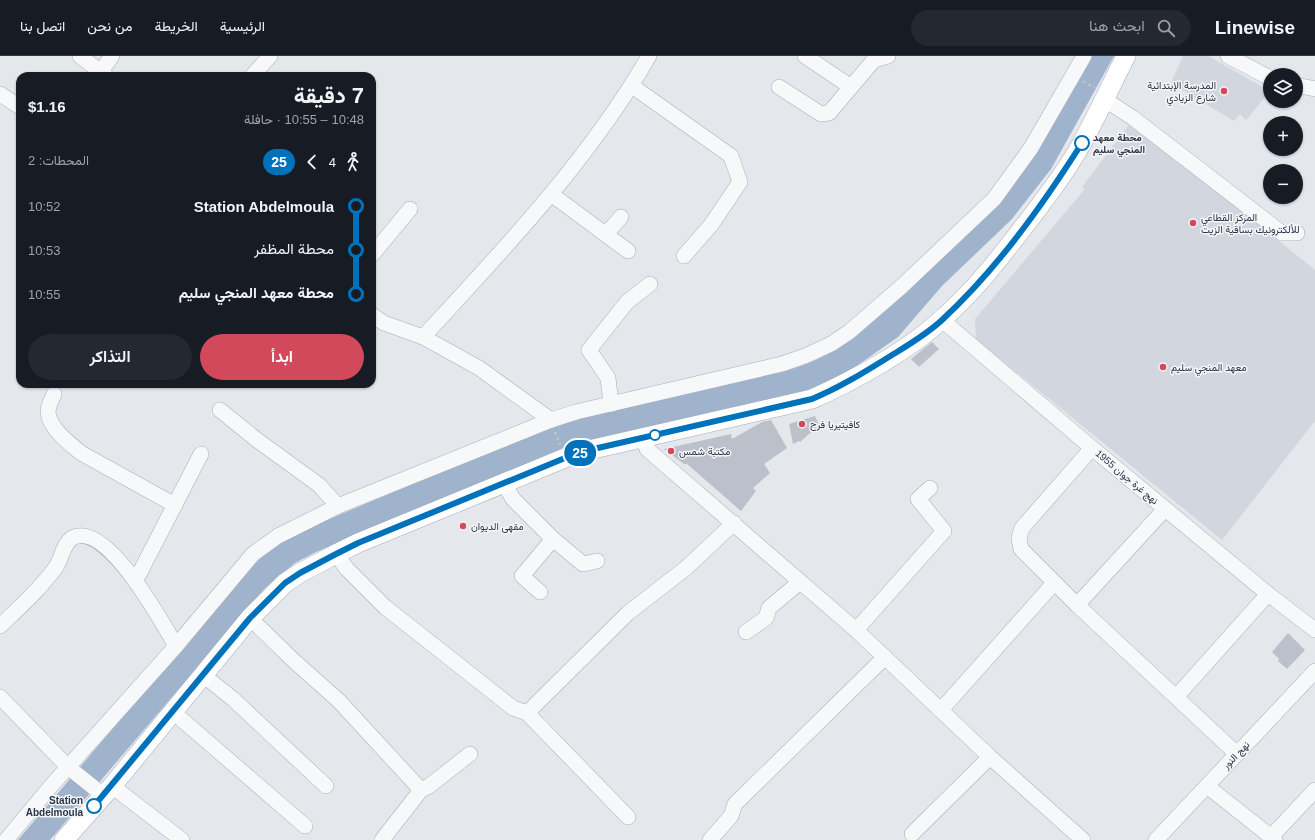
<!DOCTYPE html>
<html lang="ar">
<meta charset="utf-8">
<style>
:root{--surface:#171b24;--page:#242831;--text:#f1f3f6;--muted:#9ea1a6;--line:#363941;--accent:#d1495b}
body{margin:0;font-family:Helvetica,Vazirmatn,sans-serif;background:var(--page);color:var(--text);direction:rtl;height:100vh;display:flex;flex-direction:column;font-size:15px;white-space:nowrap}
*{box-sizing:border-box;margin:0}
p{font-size:13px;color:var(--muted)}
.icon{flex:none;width:22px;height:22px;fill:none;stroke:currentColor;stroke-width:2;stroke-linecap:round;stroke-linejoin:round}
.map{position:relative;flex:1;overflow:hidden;direction:ltr}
.drawer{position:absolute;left:16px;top:16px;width:360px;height:316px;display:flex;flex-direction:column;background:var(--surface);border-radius:12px;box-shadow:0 1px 3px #0004;direction:rtl}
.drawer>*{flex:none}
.badge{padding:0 8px;border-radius:13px;font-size:14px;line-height:26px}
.buttons{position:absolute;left:1263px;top:12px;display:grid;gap:8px}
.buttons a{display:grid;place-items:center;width:40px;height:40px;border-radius:50%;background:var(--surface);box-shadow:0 1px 3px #0004;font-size:20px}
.map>.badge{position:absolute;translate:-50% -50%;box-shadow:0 0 0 2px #fff}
.legs{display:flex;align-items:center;gap:6px;height:44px;padding:0 12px;font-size:13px}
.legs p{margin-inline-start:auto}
.head{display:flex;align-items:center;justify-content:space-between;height:68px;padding:0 12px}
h1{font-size:22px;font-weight:700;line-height:30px}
.button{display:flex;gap:8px;margin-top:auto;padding:8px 12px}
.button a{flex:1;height:46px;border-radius:24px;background:var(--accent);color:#fff;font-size:16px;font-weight:700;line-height:46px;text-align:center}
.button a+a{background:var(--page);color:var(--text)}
ul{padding:0 12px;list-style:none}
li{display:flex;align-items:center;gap:14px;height:44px;font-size:15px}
li i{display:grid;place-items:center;width:6px;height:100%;margin:0 5px;background:currentColor}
li i::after{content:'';width:10px;height:10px;margin:-5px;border:3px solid;border-radius:50%;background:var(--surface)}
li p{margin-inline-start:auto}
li:first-child i{background:linear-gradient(#0000 50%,currentColor 0)}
li:last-child i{background:linear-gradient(currentColor 50%,#0000 0)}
header{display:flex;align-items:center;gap:24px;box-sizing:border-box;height:56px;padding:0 20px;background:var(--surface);border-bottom:1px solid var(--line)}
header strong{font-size:19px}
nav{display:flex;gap:22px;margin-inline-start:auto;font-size:14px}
.search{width:280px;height:36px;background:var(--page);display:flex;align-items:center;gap:10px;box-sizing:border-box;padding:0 14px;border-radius:22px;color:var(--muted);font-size:15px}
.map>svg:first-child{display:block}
.built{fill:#d2d6de}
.water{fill:#9fb4cc}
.building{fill:#bbc0ca}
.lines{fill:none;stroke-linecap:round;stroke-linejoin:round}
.minor-casing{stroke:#a9aeb7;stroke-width:16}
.major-casing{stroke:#a3abb8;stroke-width:20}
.path{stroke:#c2c5cb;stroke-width:2;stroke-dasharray:3 3;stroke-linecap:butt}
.minor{stroke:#f7f8fa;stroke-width:15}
.major{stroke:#fff;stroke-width:19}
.line-1-casing{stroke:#fff;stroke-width:9}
.line-1{stroke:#0072bc;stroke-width:6}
.poi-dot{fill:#d1495b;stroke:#f4f6f9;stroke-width:1.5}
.stop-1-dot{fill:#fff;stroke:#0072bc;stroke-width:2}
.labels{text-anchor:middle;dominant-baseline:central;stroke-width:3;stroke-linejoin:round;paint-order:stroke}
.poi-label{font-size:10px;fill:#2b3445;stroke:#f4f6f9;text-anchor:start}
.stop-label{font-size:10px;font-weight:bold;fill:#2b3445;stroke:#f4f6f9;text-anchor:start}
.street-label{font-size:10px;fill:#2b3445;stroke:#f4f6f9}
</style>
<header>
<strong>Linewise</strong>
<div class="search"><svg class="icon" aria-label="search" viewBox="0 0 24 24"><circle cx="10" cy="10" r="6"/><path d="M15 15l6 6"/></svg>ابحث هنا</div>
<nav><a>الرئيسية</a><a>الخريطة</a><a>من نحن</a><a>اتصل بنا</a></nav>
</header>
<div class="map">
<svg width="1315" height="784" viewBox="0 0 1315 784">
<rect width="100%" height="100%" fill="#e4e7ec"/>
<g class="built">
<path d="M1183 0H1208L1261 30 1265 41 1246 64 1240 58 1234 65 1171 27Z"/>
<path d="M1131 66 1315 214V365L1222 484 976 283 975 263 1085 133 1082 131Z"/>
</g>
<path class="water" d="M1089 0H1114L1051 113 1012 163 942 230 898 281 845 318 814 332 787 341 568 390 316 496 295 507 265 532 50 784H18L245 517 263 500 282 486 320 467 541 374 577 362 785 315C810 308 831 298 852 282L963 183Z"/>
<g class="building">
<path d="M932 286 939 293 919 311 911 303Z"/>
<path d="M815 360 819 369 800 386 799 385 793 388 789 368Z"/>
<path d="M771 364 787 392 764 408 770 417 753 432 756 435 741 455 687 408H684L664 393 731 378 732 383 762 366Z"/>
<path d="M1288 577 1305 594 1287 613 1278 605 1279 603 1272 596Z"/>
</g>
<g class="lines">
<g class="minor-casing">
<g id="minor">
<path d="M80 0 106 20"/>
<path d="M805 0 851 31"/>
<path d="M1228 0 1270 22"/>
<path d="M101 15 112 0"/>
<path d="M252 20 270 0"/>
<path d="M1296 29 1315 33"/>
<path d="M632 30 731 100 740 126 711 169 684 200"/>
<path d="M779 31 821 58 829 57 874 4 888 0"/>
<path d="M0 38 20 51"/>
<path d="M1104 43 1133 62 1282 177H1297"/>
<path d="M551 138 628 195"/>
<path d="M606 178 621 161"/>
<path d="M372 199 410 153"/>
<path d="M372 259 384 267 423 281 479 312 551 364"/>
<path d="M942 264 1092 392 1268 538 1315 574"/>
<path d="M423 281C504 193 589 104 649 0"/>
<path d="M54 338C52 343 48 350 48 356 49 372 69 387 81 397L175 449"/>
<path d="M611 348 608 322 589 294 627 246 650 228"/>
<path d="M220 354 257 384 319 429 338 450"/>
<path d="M643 382 647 393 856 574 990 701 1083 784"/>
<path d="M1092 392 1022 472 1019 482 1021 493 1077 549 1237 698"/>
<path d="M504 427 513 443 553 483 522 520 540 536"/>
<path d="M553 483 583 508 597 505"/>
<path d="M336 498 347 513 385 551 513 652 527 657 628 557 686 512 734 467"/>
<path d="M136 524 201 398"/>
<path d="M1077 549 1165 453"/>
<path d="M250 562 293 604 339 645 421 734"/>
<path d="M0 570C20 551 40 533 56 511 62 502 63 488 72 482 106 463 163 568 176 590"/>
<path d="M856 574 944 475 918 443 930 432"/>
<path d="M746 576 766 562 769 552 800 526"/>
<path d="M203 619 233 643 326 730"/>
<path d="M1177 640 1268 538"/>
<path d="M0 641 68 711 103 739"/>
<path d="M941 654 1054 527"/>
<path d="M173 656 305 770"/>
<path d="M527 657 628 761"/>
<path d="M112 730 182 784"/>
<path d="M1207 730 1275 784"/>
<path d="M912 778 990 701"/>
<path d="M1271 781 1315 734"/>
<path d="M6 784 51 730 176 590 253 498 278 480 338 450 551 364 576 356 782 308 805 300 831 288 849 276 901 231 994 143 1031 92 1084 0"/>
<path d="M382 784 421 734 429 730 470 698"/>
<path d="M710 784 731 760 735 748 885 601"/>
<path d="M1156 784 1315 615"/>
</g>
</g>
<g class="major-casing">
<path id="major" d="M64 784 112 730 250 562 285 527 300 517 336 498 358 487 565 402 589 394 812 343C853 325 909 294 941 264 975 235 1002 199 1029 164 1048 139 1067 114 1082 87 1098 58 1111 29 1126 0"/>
</g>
<g class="path">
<path d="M1083 25 1095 32"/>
<path d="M555 376 560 389"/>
</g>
<use href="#minor" class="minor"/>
<use href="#major" class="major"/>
</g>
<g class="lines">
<g class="line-1-casing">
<path id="line-1" d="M94 750 250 562 285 527 300 517 336 498 358 487 565 402 589 394 812 343C841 331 866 315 892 299 910 288 927 278 942 264 997 213 1042 150 1082 87"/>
</g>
<use href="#line-1" class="line-1"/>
</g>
<g class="poi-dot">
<circle cx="1224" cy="35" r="4"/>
<circle cx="1193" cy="167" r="4"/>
<circle cx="1163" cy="311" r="4"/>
<circle cx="802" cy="368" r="4"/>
<circle cx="671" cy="395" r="4"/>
<circle cx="463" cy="470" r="4"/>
</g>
<g class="stop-1-dot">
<circle cx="1082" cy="87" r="7"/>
<circle cx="655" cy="379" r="5"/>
<circle cx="94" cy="750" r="7"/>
</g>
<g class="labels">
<g class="poi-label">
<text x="1216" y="29" text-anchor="end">المدرسة الإبتدائية<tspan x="1216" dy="12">شارع الزيادي</tspan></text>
<text x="1201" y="161">المركز القطاعي<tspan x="1201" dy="12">للألكترونيك بساقية الزيت</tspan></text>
<text x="1171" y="311">معهد المنجي سليم</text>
<text x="810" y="368">كافيتيريا فرح</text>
<text x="679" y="395">مكتبة شمس</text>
<text x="471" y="470">مقهى الديوان</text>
</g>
<g class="stop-label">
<text x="1093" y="81">محطة معهد<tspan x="1093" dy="12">المنجي سليم</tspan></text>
<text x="83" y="744" text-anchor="end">Station<tspan x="83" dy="12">Abdelmoula</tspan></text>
</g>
<g class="street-label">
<text transform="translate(1127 421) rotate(40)">نهج غرة جوان 1955</text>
<text transform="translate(1236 699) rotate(-46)">نهج النور</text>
</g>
</g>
</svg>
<div class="buttons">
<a><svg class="icon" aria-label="layers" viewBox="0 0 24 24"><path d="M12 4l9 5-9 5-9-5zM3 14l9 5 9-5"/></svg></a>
<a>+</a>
<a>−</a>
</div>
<b class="badge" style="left:580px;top:397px;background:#0072bc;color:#fff">25</b>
<section class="drawer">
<div class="head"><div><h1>7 دقيقة</h1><p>10:48 – 10:55 · حافلة</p></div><b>$1.16</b></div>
<div class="legs"><svg class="icon" aria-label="walk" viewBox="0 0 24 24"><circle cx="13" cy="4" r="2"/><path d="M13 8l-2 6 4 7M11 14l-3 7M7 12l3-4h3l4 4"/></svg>4<svg class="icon" aria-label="back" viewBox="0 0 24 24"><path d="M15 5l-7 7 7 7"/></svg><b class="badge" style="background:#0072bc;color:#fff">25</b><p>المحطات: 2</p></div>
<ul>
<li><i style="color:#0072bc"></i><b>Station Abdelmoula</b><p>10:52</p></li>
<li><i style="color:#0072bc"></i><span>محطة المظفر</span><p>10:53</p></li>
<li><i style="color:#0072bc"></i><b>محطة معهد المنجي سليم</b><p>10:55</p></li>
</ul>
<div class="button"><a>ابدأ</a><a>التذاكر</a></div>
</section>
</div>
